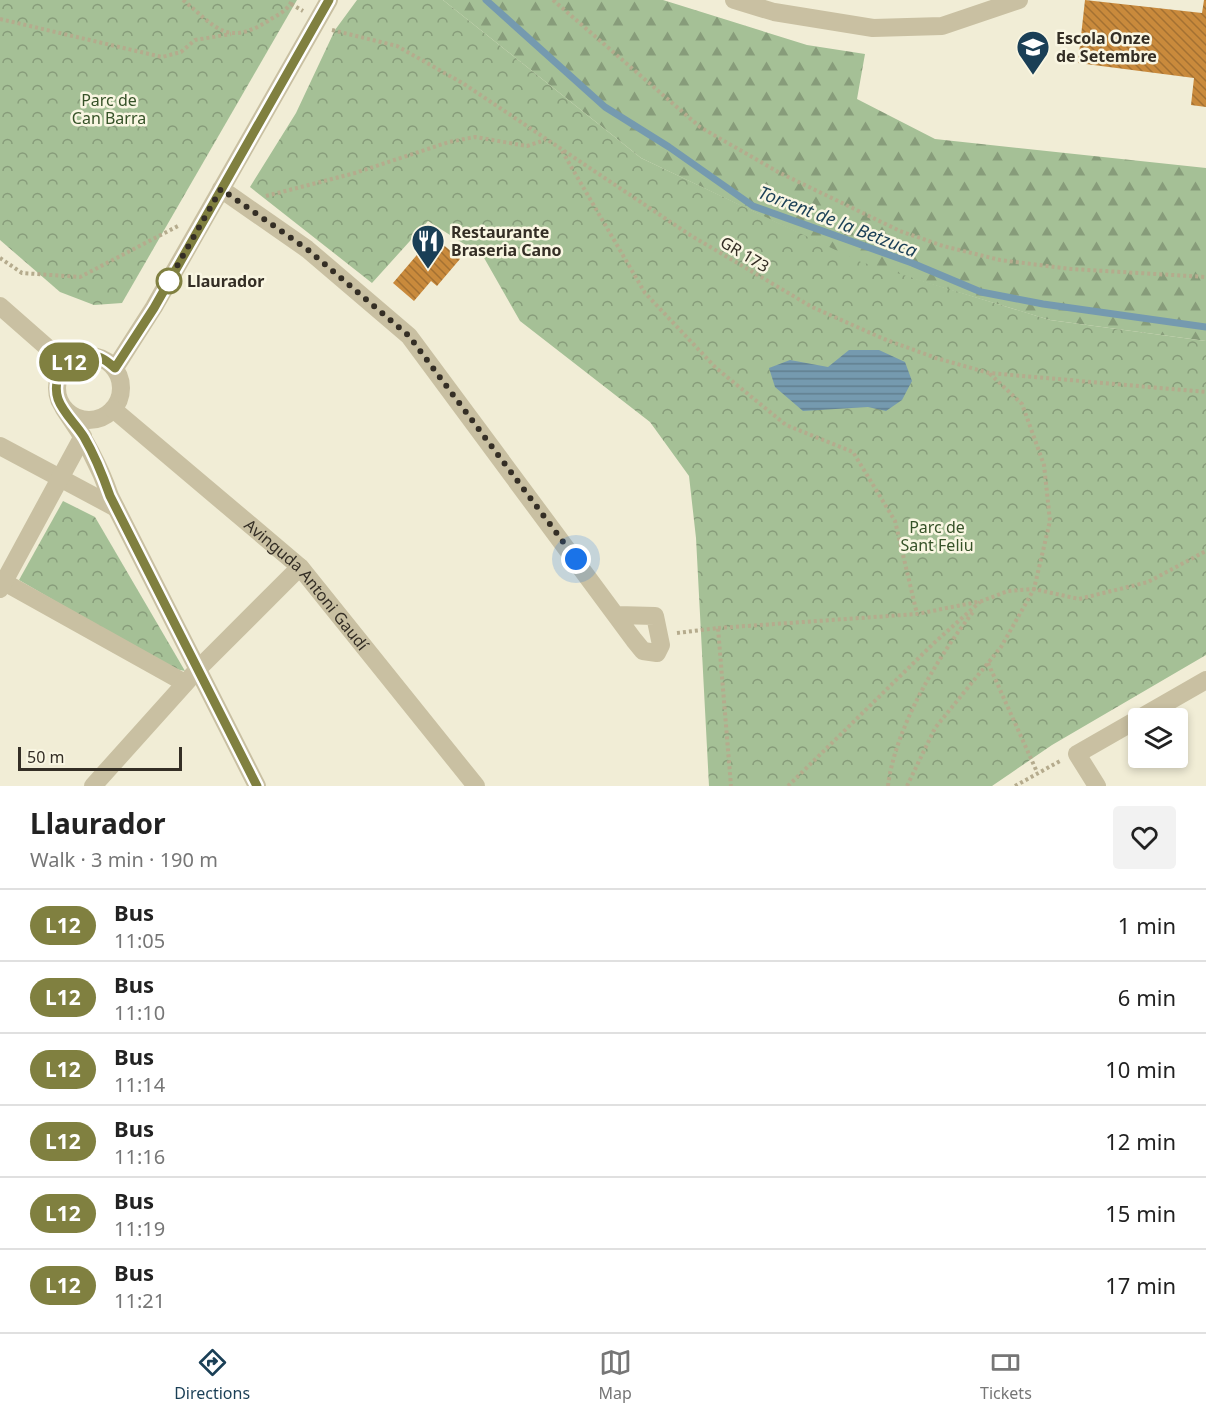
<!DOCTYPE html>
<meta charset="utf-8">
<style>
:root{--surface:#fff;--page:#f2f2f2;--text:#222;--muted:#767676;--line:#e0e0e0;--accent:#1a3f56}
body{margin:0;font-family:"Noto Sans",sans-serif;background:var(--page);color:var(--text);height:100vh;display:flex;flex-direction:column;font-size:22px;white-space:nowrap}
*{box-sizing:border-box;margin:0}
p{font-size:20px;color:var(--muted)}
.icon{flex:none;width:33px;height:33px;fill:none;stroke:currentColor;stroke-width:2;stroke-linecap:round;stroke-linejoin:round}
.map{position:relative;height:786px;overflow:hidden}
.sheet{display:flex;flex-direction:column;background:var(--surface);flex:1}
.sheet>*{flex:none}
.badge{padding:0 12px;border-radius:20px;font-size:21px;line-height:39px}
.fabs{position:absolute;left:1128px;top:708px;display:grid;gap:12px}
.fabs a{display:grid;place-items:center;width:60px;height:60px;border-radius:6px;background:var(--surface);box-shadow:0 3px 9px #0003;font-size:30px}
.scale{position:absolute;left:18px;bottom:15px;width:164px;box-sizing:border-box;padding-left:6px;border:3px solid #342e25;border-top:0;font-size:16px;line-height:21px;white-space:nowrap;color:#342e25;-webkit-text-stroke:4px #f9f6e2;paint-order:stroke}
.you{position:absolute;width:30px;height:30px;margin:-15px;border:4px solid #fff;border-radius:50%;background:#1a73e8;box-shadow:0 0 0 9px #1a73e833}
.map>.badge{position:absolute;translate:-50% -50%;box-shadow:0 0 0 3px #fff}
.round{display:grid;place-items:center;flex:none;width:63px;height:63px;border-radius:6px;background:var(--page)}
.overview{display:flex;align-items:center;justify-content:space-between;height:102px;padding:0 30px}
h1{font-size:28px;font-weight:700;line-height:45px}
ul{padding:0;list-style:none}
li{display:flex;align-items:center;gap:18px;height:72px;padding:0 30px;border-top:2px solid var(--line)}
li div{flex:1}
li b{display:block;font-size:22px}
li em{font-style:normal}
li .badge{min-width:66px;font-weight:700;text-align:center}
.tab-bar{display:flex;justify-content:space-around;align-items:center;height:84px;border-top:2px solid var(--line);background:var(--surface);font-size:16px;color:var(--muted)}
.tab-bar a{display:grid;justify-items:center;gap:3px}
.tab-bar .on{color:var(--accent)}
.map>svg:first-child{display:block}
.forest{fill:url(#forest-firs)}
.park{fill:url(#park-crowns)}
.water{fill:url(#water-rules)}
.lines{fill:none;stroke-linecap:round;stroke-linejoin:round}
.stream{stroke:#759aaf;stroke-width:7}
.building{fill:url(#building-back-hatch)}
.path{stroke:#b5ab8d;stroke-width:4;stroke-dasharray:3 3;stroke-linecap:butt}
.minor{stroke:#c9c0a2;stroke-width:18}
.line-casing{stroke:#fff;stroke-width:14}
.line{stroke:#808040;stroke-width:9}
.walk{stroke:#342e25;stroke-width:6;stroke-dasharray:0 10.8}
.stop-dot{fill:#fff;stroke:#808040;stroke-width:3}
.labels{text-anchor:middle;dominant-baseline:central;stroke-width:5;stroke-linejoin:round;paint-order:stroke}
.poi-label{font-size:16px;font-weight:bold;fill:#342e25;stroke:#f9f6e2;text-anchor:start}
.park-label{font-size:16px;fill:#365228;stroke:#f9f6e2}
.street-label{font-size:16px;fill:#342e25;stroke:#f9f6e2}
.stop-label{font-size:16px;font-weight:bold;fill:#342e25;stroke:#f9f6e2;text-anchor:start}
.water-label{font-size:18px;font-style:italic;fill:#1a3f56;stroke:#f9f6e2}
</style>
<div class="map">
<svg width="1206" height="786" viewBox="0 0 1206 786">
<defs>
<pattern id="forest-firs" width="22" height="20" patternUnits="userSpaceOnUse" patternTransform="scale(1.5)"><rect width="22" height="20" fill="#a5c096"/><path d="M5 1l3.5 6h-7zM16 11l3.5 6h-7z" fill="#879c7a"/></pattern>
<pattern id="park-crowns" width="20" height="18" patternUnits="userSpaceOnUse" patternTransform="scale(1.5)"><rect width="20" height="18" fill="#a5c096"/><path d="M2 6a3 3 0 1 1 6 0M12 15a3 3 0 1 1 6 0" fill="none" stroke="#879c7a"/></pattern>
<pattern id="water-rules" width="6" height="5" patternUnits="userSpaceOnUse" patternTransform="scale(1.5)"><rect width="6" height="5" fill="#759aaf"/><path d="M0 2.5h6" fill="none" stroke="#617e8e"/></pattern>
<pattern id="building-back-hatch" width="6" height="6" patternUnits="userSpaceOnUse" patternTransform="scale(1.5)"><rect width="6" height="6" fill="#c98a3c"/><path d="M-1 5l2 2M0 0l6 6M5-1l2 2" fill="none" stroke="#a47132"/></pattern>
</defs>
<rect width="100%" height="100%" fill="#f1edd6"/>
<path class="forest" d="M443 0H663L807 45 865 54 857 99 935 139 1206 168V341L1050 320 861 263 641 158Z"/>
<g class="park">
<path d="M0 0H297L122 303 94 305 60 292 0 240Z"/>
<path d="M357 0H443L641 158 861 262 1050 320 1206 341V655L1052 745 992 786H709L696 538 689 476 650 422 520 321 483 256 428 221 372 283 250 187 296 113 335 30Z"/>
<path d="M63 501 95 517 185 671 170 668 19 580Z"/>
</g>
<path class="water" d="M849 350H879L905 362 912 381 902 400 886 411 868 407 803 411 775 387 769 368 790 360 828 367Z"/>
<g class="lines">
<path class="stream" d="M486 0 605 107 669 147 753 206 912 263 981 292 1043 304 1206 327"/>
</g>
<g class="building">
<path d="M1085 0 1202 13 1204 0H1206V107L1191 105 1194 78 1078 63Z"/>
<path d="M433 236 460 259 437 286 431 281 414 301 393 283Z"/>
</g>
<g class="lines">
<g class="path">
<path d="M183 0C216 27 226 47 268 21 277 15 288 11 292 0"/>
<path d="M553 0 700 127 778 172 900 231 943 246 1000 260 1071 269 1206 277"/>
<path d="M291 4 303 11"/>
<path d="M0 19 162 57 181 52 195 40 231 34"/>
<path d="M332 30 397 46 464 84 690 235 812 307 884 339 936 358 989 373 1206 392"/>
<path d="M562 151 645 293 716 368 786 425 853 452 895 521 917 614"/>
<path d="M266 196 355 173 449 142 475 137 527 146 545 140"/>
<path d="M0 258 22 273 80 277 178 226"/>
<path d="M718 628 917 614 982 601 1008 591 1034 589 1079 599 1148 582 1206 551"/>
<path d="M677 633 718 628 731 786"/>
<path d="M988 663 1037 772"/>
<path d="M788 786 934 643 980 602"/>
<path d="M888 786C895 728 938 656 974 611"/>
<path d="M907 786 935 728 1001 647 1034 589 1050 521 1044 465 1022 404 989 373"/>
<path d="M1015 786 1060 761"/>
</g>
<g class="minor">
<path d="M734 0 774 12 873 28 942 26 1019 0"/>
<path d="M221 189 307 249 409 336 634 640 643 651 657 653 661 645 655 616 617 615"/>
<path d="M0 306 66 364"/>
<circle cx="89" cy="388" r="32"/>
<path d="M115 368 154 307 329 0"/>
<path d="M64 409C84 437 99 464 110 496L257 786"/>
<path id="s1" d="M113 409 300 567 476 786"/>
<path d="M0 446 116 508"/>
<path d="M4 582 185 683"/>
<path d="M0 589 83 436"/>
<path d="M93 786 199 668 300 567"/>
<path d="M1097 786 1077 754 1206 680"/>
</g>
</g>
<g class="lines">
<g class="line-casing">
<path id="line" d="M257 786 110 496C103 476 95 456 84 437 76 424 63 413 58 399 51 377 68 353 91 355 101 356 108 362 115 368L154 308 329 0"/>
</g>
<use href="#line" class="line"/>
<path class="walk" d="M169 281 165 287 221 189 307 249 409 336 576 559"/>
</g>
<defs>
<g id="school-pin" transform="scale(1.725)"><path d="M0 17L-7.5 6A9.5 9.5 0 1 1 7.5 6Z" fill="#1a3f56" stroke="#f9f6e2"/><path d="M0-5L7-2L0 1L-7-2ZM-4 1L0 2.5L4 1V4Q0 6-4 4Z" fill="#fff"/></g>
<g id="restaurant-pin" transform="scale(1.725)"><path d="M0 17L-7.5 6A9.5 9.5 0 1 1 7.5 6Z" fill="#1a3f56" stroke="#f9f6e2"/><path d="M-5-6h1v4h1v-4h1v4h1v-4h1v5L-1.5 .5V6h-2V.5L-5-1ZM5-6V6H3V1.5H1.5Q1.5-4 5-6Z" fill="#fff"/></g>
</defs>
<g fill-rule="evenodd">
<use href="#school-pin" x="1033" y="47"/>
<use href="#restaurant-pin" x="428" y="241"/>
</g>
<circle class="stop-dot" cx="169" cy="281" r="12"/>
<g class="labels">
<g class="poi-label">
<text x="1056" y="38">Escola Onze<tspan x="1056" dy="18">de Setembre</tspan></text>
<text x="451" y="232">Restaurante<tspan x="451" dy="18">Braseria Cano</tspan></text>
</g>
<g class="park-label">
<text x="109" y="100">Parc de<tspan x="109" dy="18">Can Barra</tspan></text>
<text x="937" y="527">Parc de<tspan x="937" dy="18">Sant Feliu</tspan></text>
</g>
<g class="street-label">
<text transform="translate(745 254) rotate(31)">GR 173</text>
<text stroke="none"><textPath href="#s1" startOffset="262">Avinguda Antoni Gaudí</textPath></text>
</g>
<g class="stop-label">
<text x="187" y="281">Llaurador</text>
</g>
<g class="water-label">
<text transform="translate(838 221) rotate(21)">Torrent de la Betzuca</text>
</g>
</g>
</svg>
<div class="fabs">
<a><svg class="icon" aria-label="layers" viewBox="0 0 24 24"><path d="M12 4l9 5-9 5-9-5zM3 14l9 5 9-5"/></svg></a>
</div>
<div class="scale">50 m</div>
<div class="you" style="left:576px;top:559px"></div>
<b class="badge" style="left:69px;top:362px;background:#808040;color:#fff">L12</b>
</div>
<section class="sheet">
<div class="overview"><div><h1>Llaurador</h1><p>Walk · 3 min · 190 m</p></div><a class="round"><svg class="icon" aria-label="heart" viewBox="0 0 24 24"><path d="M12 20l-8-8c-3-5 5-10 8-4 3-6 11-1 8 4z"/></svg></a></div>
<ul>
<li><span class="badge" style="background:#808040;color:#fff">L12</span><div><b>Bus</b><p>11:05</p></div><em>1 min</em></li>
<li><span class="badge" style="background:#808040;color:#fff">L12</span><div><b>Bus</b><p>11:10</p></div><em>6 min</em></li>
<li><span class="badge" style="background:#808040;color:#fff">L12</span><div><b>Bus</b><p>11:14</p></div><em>10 min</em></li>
<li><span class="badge" style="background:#808040;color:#fff">L12</span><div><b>Bus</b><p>11:16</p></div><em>12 min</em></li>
<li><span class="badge" style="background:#808040;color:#fff">L12</span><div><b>Bus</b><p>11:19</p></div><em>15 min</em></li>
<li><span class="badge" style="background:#808040;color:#fff">L12</span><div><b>Bus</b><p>11:21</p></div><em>17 min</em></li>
</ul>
</section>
<nav class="tab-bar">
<a class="on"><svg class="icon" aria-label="directions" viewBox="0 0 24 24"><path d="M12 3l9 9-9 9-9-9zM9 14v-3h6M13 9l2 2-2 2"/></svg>Directions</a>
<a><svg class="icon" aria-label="map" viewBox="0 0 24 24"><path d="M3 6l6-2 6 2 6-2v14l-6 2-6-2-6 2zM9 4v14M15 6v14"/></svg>Map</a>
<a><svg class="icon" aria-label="tickets" viewBox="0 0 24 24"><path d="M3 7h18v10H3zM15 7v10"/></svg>Tickets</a>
</nav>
